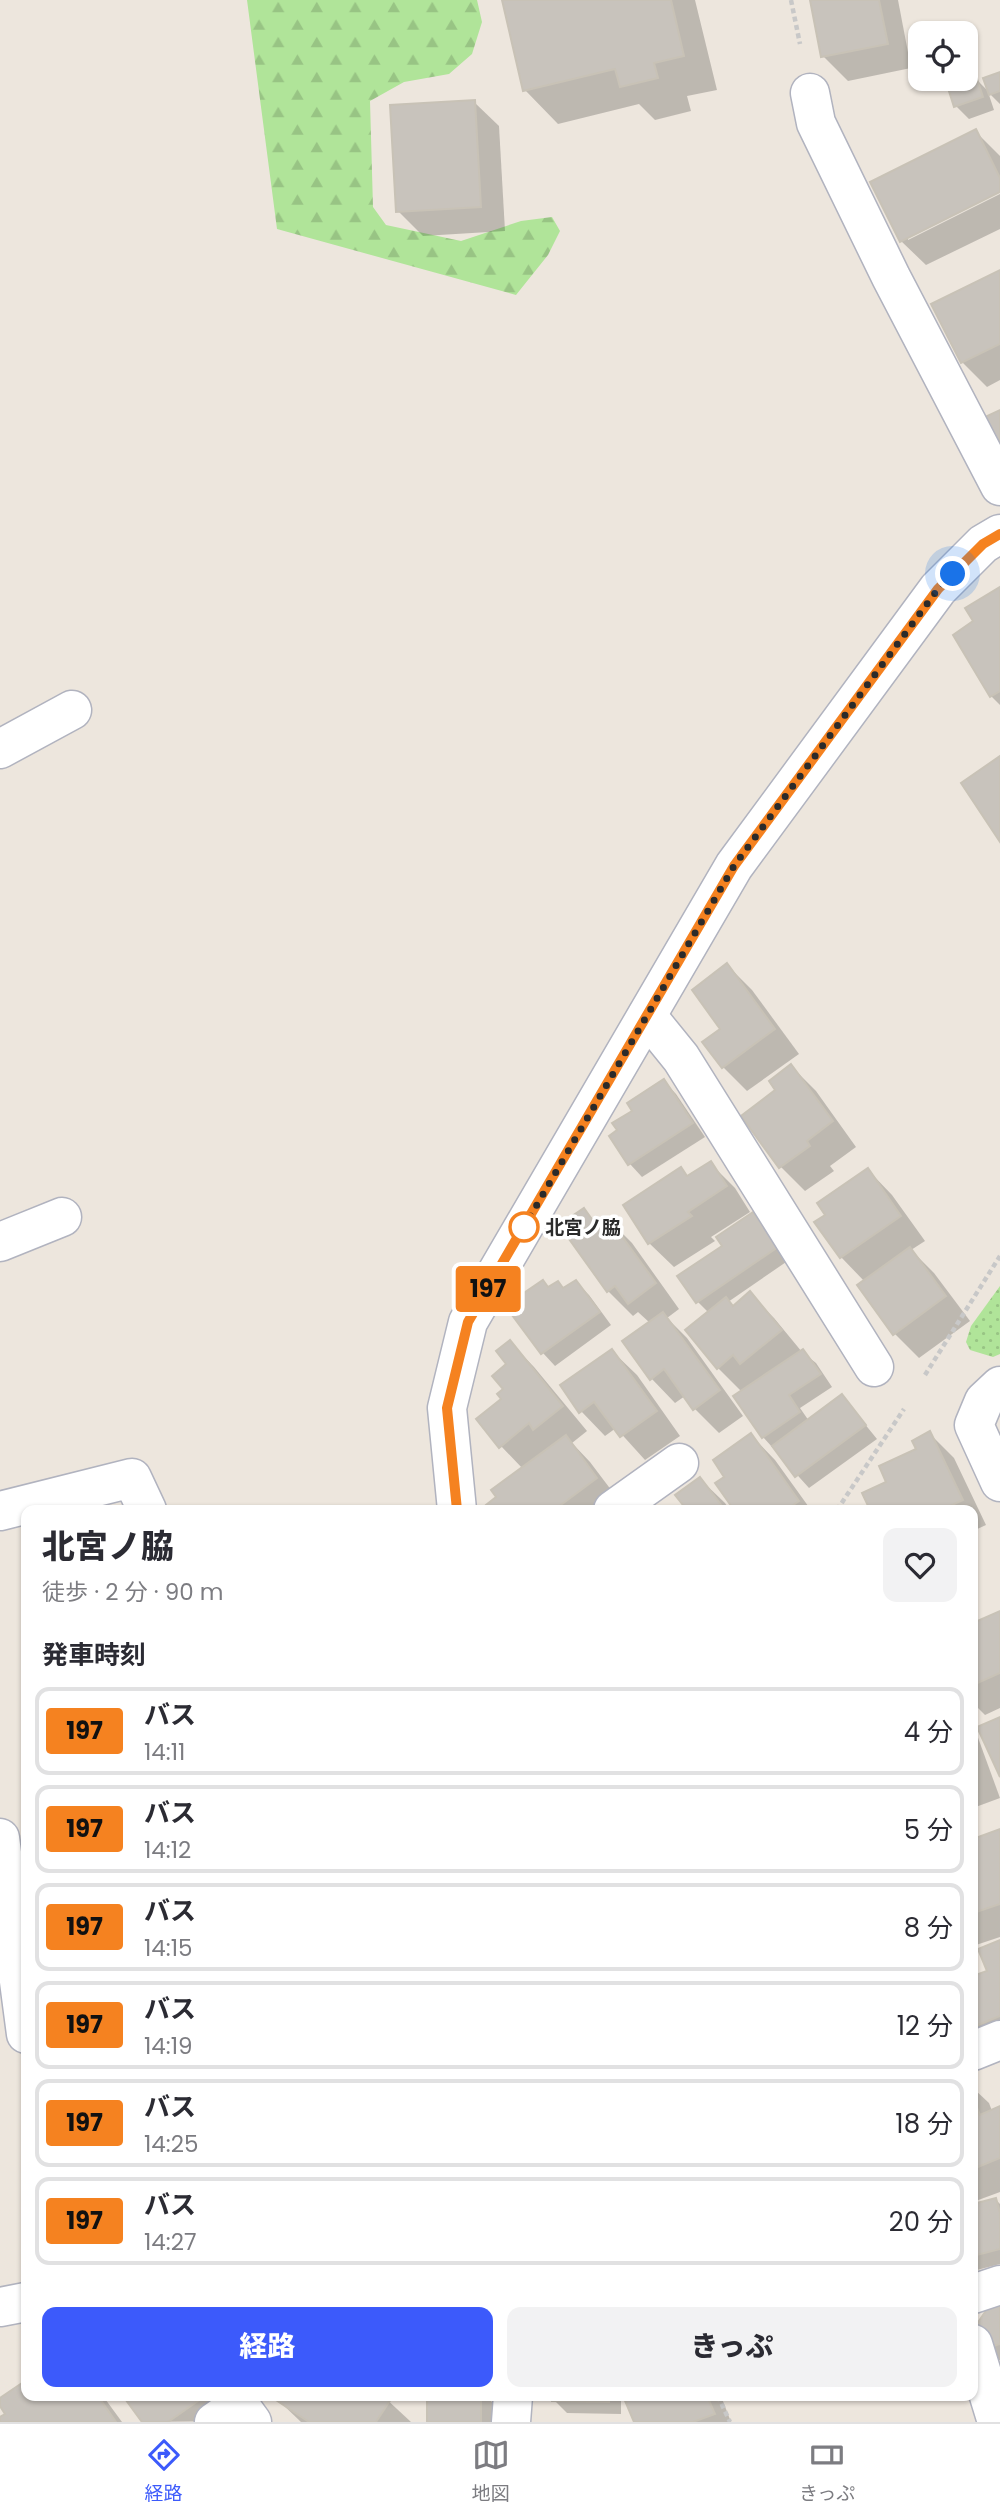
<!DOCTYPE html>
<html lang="ja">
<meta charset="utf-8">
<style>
:root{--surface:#fff;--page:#f2f2f3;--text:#2b2b33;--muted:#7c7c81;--line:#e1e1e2;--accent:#3c5afb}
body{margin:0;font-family:Poppins,"Noto Sans JP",sans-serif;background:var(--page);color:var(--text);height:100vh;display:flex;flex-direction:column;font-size:26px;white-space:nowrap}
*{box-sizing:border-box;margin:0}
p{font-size:23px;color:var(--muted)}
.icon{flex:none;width:38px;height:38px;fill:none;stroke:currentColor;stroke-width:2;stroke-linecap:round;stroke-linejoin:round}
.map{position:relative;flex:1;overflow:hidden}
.drawer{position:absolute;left:21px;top:1505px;width:957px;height:896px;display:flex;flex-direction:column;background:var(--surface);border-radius:14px;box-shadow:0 2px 5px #0004}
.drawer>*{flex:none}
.badge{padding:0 14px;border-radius:5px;font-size:24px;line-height:46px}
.controls{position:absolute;left:908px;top:21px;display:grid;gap:14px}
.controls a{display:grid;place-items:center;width:70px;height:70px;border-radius:14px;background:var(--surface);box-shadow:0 2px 5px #0004;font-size:35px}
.you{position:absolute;width:35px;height:35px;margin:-18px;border:5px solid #fff;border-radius:50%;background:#1a73e8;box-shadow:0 0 0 10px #1a73e833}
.map>.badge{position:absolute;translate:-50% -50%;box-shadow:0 0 0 4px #fff}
h2{padding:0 21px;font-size:26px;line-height:63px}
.round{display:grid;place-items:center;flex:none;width:74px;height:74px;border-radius:14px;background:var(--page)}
.headline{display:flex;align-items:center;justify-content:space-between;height:119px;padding:0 21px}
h1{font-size:33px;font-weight:800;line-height:52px}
.button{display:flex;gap:14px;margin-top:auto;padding:14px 21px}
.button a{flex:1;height:80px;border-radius:14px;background:var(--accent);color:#fff;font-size:28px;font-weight:800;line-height:80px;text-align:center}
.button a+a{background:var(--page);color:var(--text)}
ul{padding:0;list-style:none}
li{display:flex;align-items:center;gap:21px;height:88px;margin:0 14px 10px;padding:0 7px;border:4px solid var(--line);border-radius:14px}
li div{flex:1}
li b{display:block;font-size:26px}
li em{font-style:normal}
li .badge{min-width:77px;font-weight:700;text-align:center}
.tab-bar{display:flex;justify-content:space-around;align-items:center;height:98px;border-top:2px solid var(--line);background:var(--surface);font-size:19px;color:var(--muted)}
.tab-bar a{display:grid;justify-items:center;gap:4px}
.tab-bar .current{color:var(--accent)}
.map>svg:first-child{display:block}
.forest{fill:url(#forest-firs)}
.park{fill:url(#park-dots)}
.shadow{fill:#0003}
.building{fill:#c8c3bc;stroke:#c8c2b6;stroke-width:2}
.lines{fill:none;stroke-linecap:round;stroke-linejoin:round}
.minor-casing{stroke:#b1b3bf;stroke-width:41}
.path{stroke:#c8c8c8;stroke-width:4.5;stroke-dasharray:5 3.5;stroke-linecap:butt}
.minor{stroke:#fff;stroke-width:38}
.line-casing{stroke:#fff;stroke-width:16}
.line{stroke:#f58220;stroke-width:10}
.walk{stroke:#2b2b2b;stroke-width:7;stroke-dasharray:0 12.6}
.stop-dot{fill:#fff;stroke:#f58220;stroke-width:3.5}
.labels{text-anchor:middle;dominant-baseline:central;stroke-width:7;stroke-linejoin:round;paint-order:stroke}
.stop-label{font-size:19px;font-weight:bold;fill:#2b2b2b;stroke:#fff;text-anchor:start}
</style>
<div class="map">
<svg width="1000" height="2422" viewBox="0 0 1000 2422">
<defs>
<pattern id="forest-firs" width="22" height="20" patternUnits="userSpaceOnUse" patternTransform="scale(1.75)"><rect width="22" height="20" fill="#b0e499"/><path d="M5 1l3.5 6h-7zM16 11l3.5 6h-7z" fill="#98c484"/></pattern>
<pattern id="park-dots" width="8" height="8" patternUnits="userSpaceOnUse" patternTransform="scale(1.75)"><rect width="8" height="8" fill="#b0e499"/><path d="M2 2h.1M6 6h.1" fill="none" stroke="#98c484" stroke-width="1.8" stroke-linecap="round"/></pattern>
</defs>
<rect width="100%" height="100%" fill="#ede6dd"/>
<path class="forest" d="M247 0H477L482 22 472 54 449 74 404 82 370 101 373 207 386 225 461 241 521 221 552 217 560 231 548 255 516 295 277 229Z"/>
<path class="park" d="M1000 1286V1354L993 1357 970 1350 966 1342 971 1326Z"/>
<g class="shadow">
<path d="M503 0H695L717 90 687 96 691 111 655 120 639 104 558 124 525 90Z"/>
<path d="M812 0H898L911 68 848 81 823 56Z"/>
<path d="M1000 74V104L988 92 994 110 969 119 956 106 975 78 990 93Z"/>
<path d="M474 102 499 126 505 231 423 236 398 211Z"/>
<path d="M975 131 1000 156V190L908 236V240L1000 194V229L926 265 901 241Z"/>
<path d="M1000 272V380L987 387 962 362Z"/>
<path d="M1000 589V705L991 696 976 622Z"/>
<path d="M727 965 752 990 799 1054 747 1091 723 1067V1030Z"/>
<path d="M791 1066 816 1091 856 1147 830 1166 834 1171 805 1191 781 1167 743 1116 778 1091Z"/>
<path d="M664 1081 676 1094 705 1137 642 1177 630 1164 612 1136Z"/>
<path d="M710 1163 735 1188 750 1212 711 1237 715 1241 674 1267 649 1243 681 1169 689 1177Z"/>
<path d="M868 1170 892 1195 925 1241 911 1250 934 1273 970 1321 919 1358 895 1334 859 1286 865 1282 841 1257 828 1215Z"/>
<path d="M584 1210 599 1225 608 1219 632 1243 679 1309 667 1318 687 1338 743 1416 719 1433 695 1409 685 1396 675 1403 651 1378 650 1323 638 1312 633 1316 608 1291 561 1226Z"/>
<path d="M753 1214 766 1227 789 1260 728 1302 734 1307 750 1294 774 1318 802 1352 816 1363 832 1387 800 1408 809 1421 842 1396 877 1439 809 1488 763 1437 742 1392 718 1368 709 1313 698 1302 724 1246Z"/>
<path d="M576 1282 589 1295 611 1325 555 1366 543 1353 514 1315 549 1289 565 1290Z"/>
<path d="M510 1342 534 1367 587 1431 572 1443 590 1462 621 1503 611 1510H492L488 1505 523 1469 501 1446Z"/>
<path d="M612 1351 637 1375 680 1436 645 1460 616 1428 605 1436 581 1411Z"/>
<path d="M929 1433 954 1458 986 1525 973 1531V1510H872L864 1494 889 1482Z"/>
<path d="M751 1435 775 1460 811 1510H736L717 1484 726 1477Z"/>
<path d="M700 1479 725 1503 730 1510H689L677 1495Z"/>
<path d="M1000 1613V1708L985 1715 973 1703V1625Z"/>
<path d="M973 1724 1000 1798 973 1808Z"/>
<path d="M1000 1831V1937L973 1946V1841Z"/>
<path d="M1000 1942V2050L973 2033V1978L989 1972Z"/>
<path d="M973 2088 989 2103 992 2111 1000 2108V2192L973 2202Z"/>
<path d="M996 2200 1000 2204V2264L973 2271V2205Z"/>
<path d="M1000 2307V2360H998L985 2348Z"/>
<path d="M25 2383 26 2396H103L122 2422H0L8 2414 0 2400Z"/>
<path d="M125 2396H210L228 2421 144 2422Z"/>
<path d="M281 2396H383L411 2422H301L278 2400Z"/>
<path d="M429 2396H486L505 2415V2422H429Z"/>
<path d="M554 2396H621V2414L567 2413 554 2400Z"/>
<path d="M625 2396H721L731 2422H636Z"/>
</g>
<g class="building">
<path d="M502 0H671L684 56 654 63 658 78 620 87 615 69 523 91Z"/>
<path d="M810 0H879L888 44 821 57Z"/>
<path d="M1000 72V91L989 95 983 78Z"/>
<path d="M976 76 983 97 954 107 947 85Z"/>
<path d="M475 100 481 207 396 212 390 105Z"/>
<path d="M976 129 1000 178V192L900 242 870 182Z"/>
<path d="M1000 270V344L961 363 931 304Z"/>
<path d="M1000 410V452L983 418Z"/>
<path d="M1000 587V691L990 697 953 635 973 621 965 608Z"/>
<path d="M1000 756V842L961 783Z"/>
<path d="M727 963 775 1029 722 1068 702 1042 720 1029 692 990Z"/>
<path d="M791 1064 833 1121 807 1141 810 1146 779 1168 741 1116 775 1090 769 1081Z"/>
<path d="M664 1079 693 1123 628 1165 609 1136 617 1130 612 1123 632 1111 627 1103Z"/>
<path d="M711 1161 727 1186 688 1212 692 1216 648 1244 623 1205 681 1167 687 1176Z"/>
<path d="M868 1168 901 1216 840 1258 814 1222 825 1215 817 1203Z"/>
<path d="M584 1208 596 1225 608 1217 656 1283 628 1304 615 1286 607 1292 559 1225Z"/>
<path d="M753 1212 778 1247 696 1303 677 1276 722 1246 716 1237Z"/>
<path d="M910 1247 946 1296 893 1335 857 1285Z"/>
<path d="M543 1280 548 1287 558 1281 563 1288 576 1280 600 1312 541 1354 512 1315 525 1306 518 1297Z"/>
<path d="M750 1291 782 1330 740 1364 733 1355 717 1369 685 1330 726 1297 733 1306Z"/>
<path d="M663 1312 720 1390 693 1410 664 1369 650 1380 622 1341Z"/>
<path d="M510 1340 563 1406 533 1430 529 1423 499 1448 476 1419 501 1399 497 1394 503 1389 492 1376 506 1364 496 1351Z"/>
<path d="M612 1349 657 1411 620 1437 594 1402 579 1413 560 1385Z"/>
<path d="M803 1349 821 1374 789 1395 800 1412 762 1438 733 1396Z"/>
<path d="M842 1394 866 1425 795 1477 772 1446Z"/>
<path d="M930 1431 963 1500 941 1510H870L862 1493 886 1482 879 1466 916 1449 912 1441Z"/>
<path d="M751 1433 799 1501 786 1510H734L715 1483 724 1477 713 1460Z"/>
<path d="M566 1435 597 1478 554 1510H541L538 1506 532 1510H490L486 1505 496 1497 491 1490Z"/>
<path d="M700 1477 725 1510H687L675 1495Z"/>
<path d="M1000 1611V1673L973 1685V1623Z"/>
<path d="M1000 1717V1777L977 1727Z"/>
<path d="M1000 1829V1904L973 1913V1839Z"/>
<path d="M1000 1940V2016L973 2027V1976L987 1971 978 1949Z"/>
<path d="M973 2098 980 2115 1000 2106V2158L973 2169Z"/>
<path d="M996 2198 1000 2213V2249L973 2256V2204Z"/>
<path d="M1000 2305V2344L984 2349 977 2324 987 2309Z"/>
<path d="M25 2381 26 2396H98L116 2422H0V2417L5 2414 0 2406V2398Z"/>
<path d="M123 2396H205L168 2422H142Z"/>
<path d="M279 2396H386L391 2399 376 2422H309L276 2400Z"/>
<rect x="427" y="2396" width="54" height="26"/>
<path d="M552 2396H609V2402L552 2401Z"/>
<path d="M623 2396H707L715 2414 693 2422H634Z"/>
</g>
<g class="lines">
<g class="minor-casing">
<g id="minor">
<path d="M810 93 816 123 891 277 1000 486"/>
<path d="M0 749 72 710"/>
<path d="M647 1016 681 1058 874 1367"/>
<path d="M0 1242 62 1217"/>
<path d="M1000 1386 984 1401 974 1425 1000 1482"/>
<path d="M457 1510 447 1408 468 1322 734 866 938 589 983 544 1000 534"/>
<path d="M613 1510 679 1463"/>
<path d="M0 1511 132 1478 147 1510"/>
<path d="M0 1838 26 2034"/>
<path d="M973 2051 1000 2040"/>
<path d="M973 2294 1000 2285"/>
<path d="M0 2307 26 2302"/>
<path d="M973 2344 997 2422"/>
<path d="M233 2396 252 2422"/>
<path d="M214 2422 240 2404"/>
<path d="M511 2422 513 2396"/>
</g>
</g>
<g class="path">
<path d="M791 0 800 44"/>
<path d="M925 1375 1000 1256"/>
<path d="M837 1510 904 1409"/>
<path d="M718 2396 730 2422"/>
</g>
<use href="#minor" class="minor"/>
</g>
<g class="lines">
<g class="line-casing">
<path id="line" d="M457 1510 447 1408 468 1322 734 866 938 589 983 544 1000 534"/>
</g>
<use href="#line" class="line"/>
<path class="walk" d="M524 1227 734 866 938 589 953 574"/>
</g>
<circle class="stop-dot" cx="524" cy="1227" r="14"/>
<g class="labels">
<g class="stop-label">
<text x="545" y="1227">北宮ノ脇</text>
</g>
</g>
</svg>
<div class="controls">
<a><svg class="icon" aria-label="locate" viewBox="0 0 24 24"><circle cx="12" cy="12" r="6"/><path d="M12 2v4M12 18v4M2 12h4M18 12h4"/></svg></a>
</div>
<div class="you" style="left:953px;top:574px"></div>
<b class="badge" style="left:488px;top:1289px;background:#f58220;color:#111">197</b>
<section class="drawer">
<div class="headline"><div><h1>北宮ノ脇</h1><p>徒歩 · 2 分 · 90 m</p></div><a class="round"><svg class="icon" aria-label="heart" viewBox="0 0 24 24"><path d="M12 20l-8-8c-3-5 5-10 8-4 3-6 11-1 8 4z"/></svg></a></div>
<h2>発車時刻</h2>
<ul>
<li><span class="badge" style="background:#f58220;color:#111">197</span><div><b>バス</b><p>14:11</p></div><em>4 分</em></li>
<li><span class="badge" style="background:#f58220;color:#111">197</span><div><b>バス</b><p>14:12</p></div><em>5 分</em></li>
<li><span class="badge" style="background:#f58220;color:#111">197</span><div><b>バス</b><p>14:15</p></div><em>8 分</em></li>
<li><span class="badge" style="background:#f58220;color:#111">197</span><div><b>バス</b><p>14:19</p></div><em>12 分</em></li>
<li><span class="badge" style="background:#f58220;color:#111">197</span><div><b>バス</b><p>14:25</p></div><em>18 分</em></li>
<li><span class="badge" style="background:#f58220;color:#111">197</span><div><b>バス</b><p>14:27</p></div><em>20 分</em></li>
</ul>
<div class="button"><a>経路</a><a>きっぷ</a></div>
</section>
</div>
<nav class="tab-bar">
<a class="current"><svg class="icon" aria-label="directions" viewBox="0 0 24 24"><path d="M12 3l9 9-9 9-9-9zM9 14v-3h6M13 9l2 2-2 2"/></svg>経路</a>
<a><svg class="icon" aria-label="map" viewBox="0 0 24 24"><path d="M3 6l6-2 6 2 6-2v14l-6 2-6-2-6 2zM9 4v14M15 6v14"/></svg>地図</a>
<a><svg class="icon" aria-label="tickets" viewBox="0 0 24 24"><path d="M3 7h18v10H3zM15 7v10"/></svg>きっぷ</a>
</nav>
